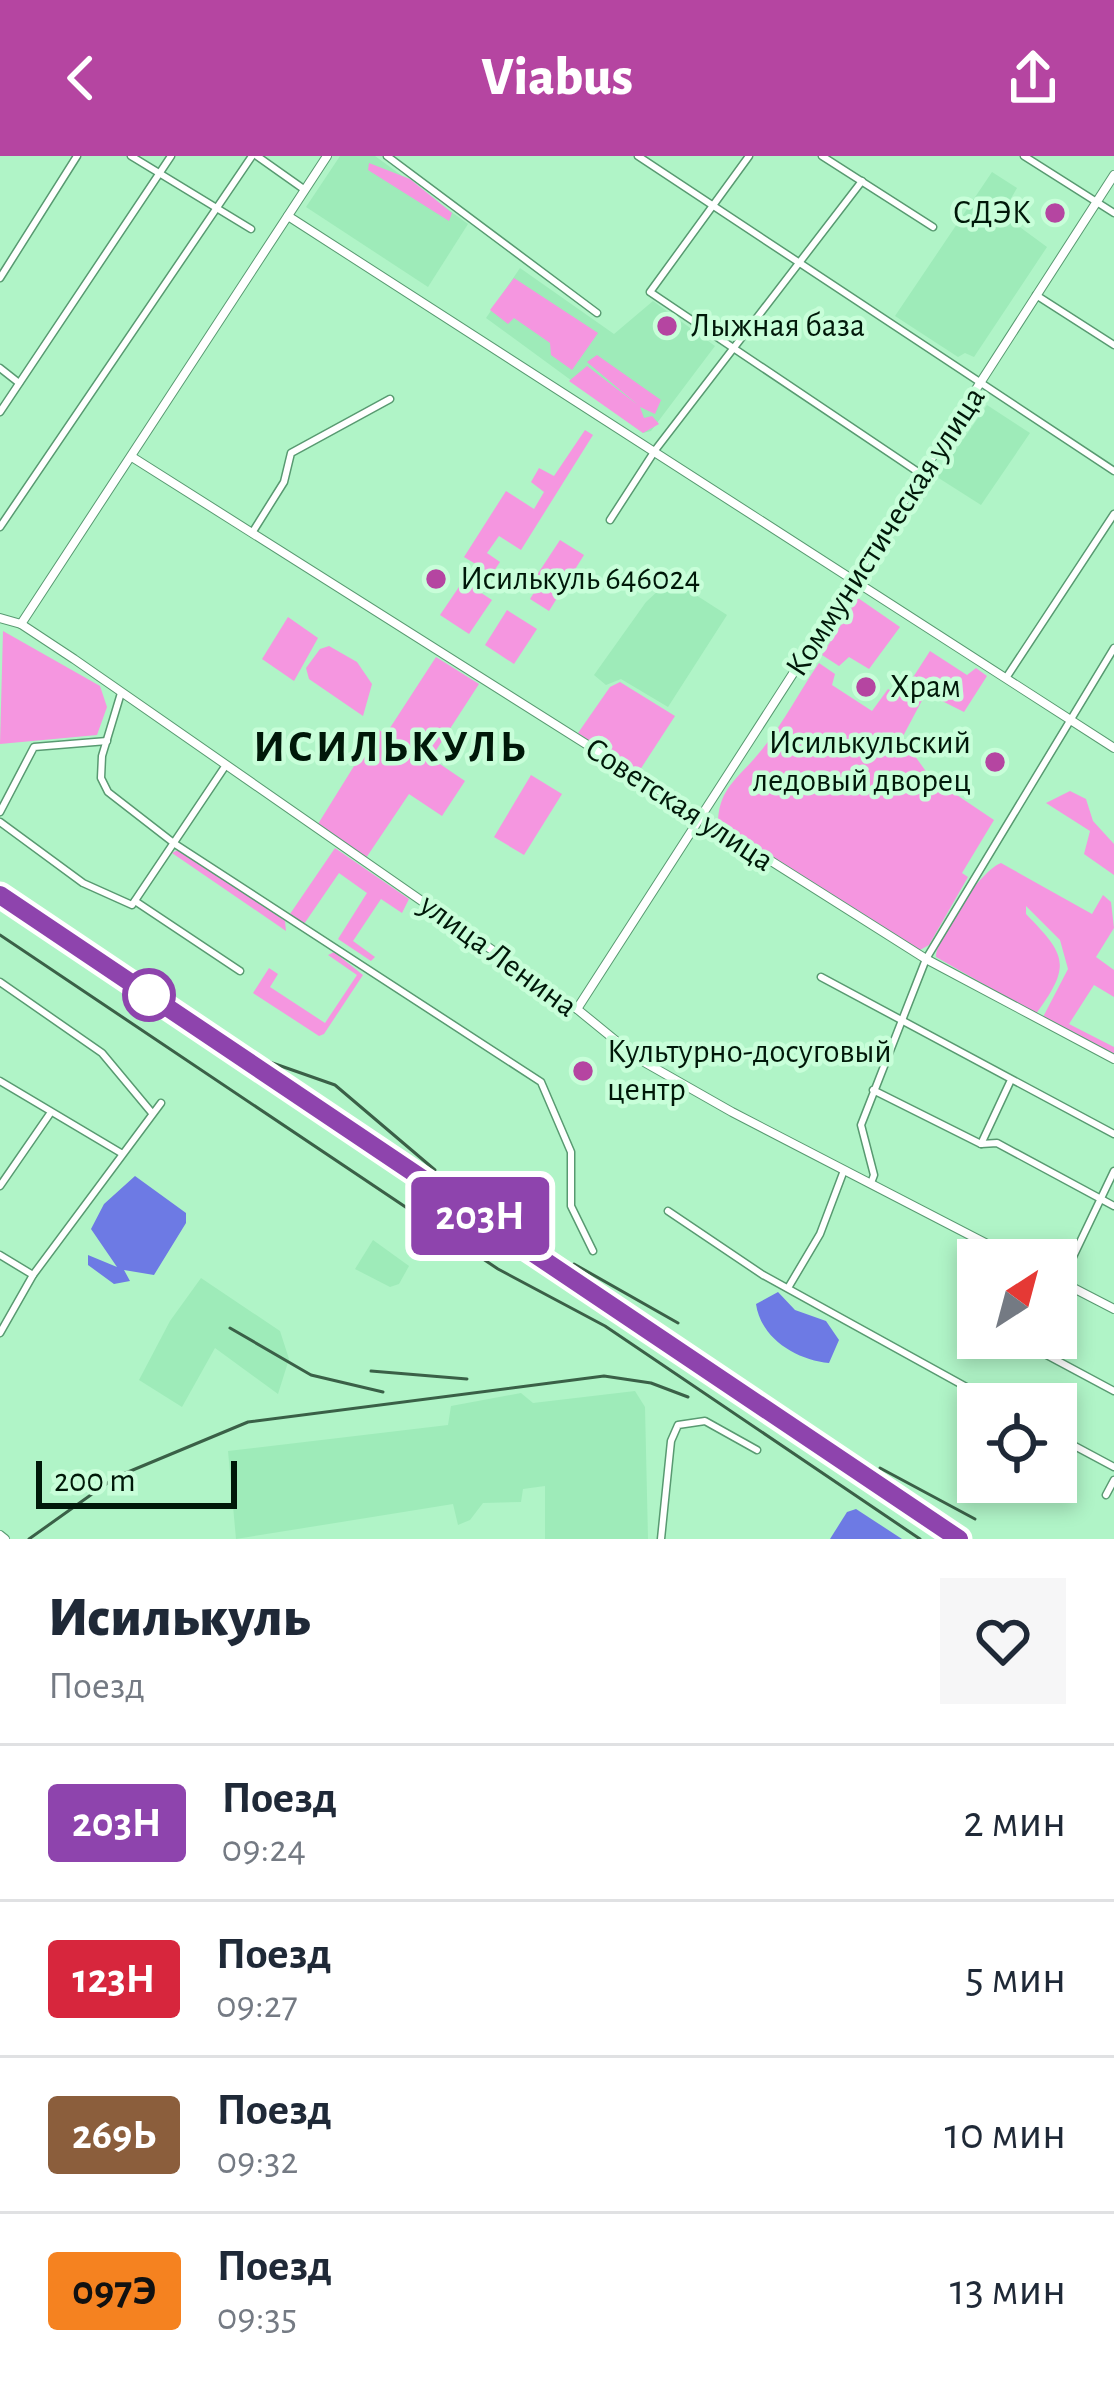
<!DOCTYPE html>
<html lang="ru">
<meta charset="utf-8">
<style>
:root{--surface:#fff;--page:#f6f6f7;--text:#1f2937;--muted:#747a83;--line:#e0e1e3;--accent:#b545a1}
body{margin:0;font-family:"Alegreya Sans",sans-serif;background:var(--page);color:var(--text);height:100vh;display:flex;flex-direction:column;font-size:45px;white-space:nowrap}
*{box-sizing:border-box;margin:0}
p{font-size:39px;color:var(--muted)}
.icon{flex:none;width:66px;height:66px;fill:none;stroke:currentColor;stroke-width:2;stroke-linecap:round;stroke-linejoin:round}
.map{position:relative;height:1383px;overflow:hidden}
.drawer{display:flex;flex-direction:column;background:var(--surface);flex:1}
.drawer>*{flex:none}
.badge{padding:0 24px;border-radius:9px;font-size:42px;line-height:78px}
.needle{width:78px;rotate:36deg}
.buttons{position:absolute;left:957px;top:1083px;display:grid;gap:24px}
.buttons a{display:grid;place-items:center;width:120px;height:120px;border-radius:0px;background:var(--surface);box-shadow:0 6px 18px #0003;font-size:60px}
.scale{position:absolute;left:36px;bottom:30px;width:201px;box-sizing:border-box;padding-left:12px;border:6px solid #001809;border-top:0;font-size:33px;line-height:42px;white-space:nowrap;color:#001809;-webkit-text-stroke:9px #c8fed9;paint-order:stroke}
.map>.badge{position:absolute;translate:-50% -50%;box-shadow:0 0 0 6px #fff}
.round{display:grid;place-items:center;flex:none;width:126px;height:126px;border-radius:0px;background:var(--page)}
.overview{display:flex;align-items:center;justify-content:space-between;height:204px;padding:0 48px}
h1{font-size:57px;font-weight:800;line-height:90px}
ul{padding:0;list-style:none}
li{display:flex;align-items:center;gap:36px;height:156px;padding:0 48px;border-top:3px solid var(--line)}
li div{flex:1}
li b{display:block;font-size:45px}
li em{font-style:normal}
li .badge{min-width:132px;font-weight:700;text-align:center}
header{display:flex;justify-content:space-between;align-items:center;height:156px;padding:0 48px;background:var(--accent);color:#fff;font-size:54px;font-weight:800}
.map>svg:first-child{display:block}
.built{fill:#9eebb9}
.green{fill:#f596e0}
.water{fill:#6d7ae4}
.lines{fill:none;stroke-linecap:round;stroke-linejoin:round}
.minor-casing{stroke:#589a71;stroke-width:9}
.tertiary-casing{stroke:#589a71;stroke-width:10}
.minor{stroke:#fff;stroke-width:6}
.tertiary{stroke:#fff;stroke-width:8}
.rail{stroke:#3a6047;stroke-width:3}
.line-casing{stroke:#fff;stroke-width:27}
.line{stroke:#8e44ad;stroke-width:18}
.poi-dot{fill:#b545a1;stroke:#c8fed9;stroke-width:4.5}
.stop-dot{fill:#fff;stroke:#8e44ad;stroke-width:6}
.labels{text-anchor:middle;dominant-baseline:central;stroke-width:9;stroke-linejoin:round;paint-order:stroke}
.poi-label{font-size:33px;fill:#001809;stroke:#c8fed9;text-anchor:start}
.street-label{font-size:33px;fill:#001809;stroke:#c8fed9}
.district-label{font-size:45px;font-weight:bold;letter-spacing:3px;fill:#001809;stroke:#c8fed9}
</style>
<header><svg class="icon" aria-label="back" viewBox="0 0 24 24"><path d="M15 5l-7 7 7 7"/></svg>Viabus<svg class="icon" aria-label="share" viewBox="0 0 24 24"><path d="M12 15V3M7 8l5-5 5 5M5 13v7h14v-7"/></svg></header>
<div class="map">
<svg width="1114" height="1383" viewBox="0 0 1114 1383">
<rect width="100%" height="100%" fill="#b0f4c7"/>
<g class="built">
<path d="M340 0H375L468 68 428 131 306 51Z"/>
<path d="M992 16 1017 32 1002 58 1047 91 974 201 965 197 958 201 895 160Z"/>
<path d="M520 112 614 178 653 145 715 190 651 275 643 277 486 162Z"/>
<path d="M987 249 1030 277 981 349 937 321Z"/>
<path d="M671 423 727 459 668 551 621 523 606 529 594 519 646 446Z"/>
<path d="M373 1084 409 1110 399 1128 390 1131 355 1113Z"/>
<path d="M201 1122 280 1175 289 1203 278 1238 215 1192 182 1251 139 1224 170 1165Z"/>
<path d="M635 1235 645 1251 648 1383H545V1330L523 1333 521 1346 483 1347 470 1364 458 1369 453 1348 236 1383 228 1295 448 1269 451 1250 521 1237 533 1247Z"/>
</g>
<g class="green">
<path d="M369 7 410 23 452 57 449 65 368 14Z"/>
<path d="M514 122 598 177 572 214 551 199 550 187 514 162 508 168 490 154Z"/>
<path d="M597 199 661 244 655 258 640 251 644 262 652 260 659 268 643 277 569 225 587 210 638 249 587 206Z"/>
<path d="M585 274 593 279 521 394 499 380 487 397 500 406 492 418 464 401 506 335 534 353 544 336 531 326 539 312 554 320Z"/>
<path d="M560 384 584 399 549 455 530 443 537 432 531 428Z"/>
<path d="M463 425 492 444 469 478 440 459Z"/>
<path d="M858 442 900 471 869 513 849 501 839 510 822 499Z"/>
<path d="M507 454 537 473 514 508 485 489Z"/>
<path d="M288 461 318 482 294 525 262 503Z"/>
<path d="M3 475 100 530 107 551 97 579 0 588Z"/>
<path d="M329 490 357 506 372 528 363 560 309 523 306 512 320 493Z"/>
<path d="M930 495 967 519 976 512 987 520 964 556 926 537 902 582 930 621 994 664 962 717 968 721 929 789 920 794 718 668C718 632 739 622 759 597 782 570 799 536 819 507L835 518 832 529 872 555 888 533 901 540Z"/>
<path d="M436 501 479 528 431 602 465 625 442 660 409 638 366 702 318 668 377 573 386 578Z"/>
<path d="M620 526 675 560 638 617 578 577 610 531Z"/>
<path d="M531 619 562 638 524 699 494 681Z"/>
<path d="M1070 635 1086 643 1093 665 1114 688V719L1084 698 1090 675 1046 647Z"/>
<path d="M335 692 409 743 402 757 381 743 353 785 375 801 371 805 338 783 367 737 339 717 304 768 290 758Z"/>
<path d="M180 693 285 765 286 775 172 697Z"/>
<path d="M1001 707 1092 758 1103 739 1111 746 1114 772 1096 801 1114 814V841L1094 829 1069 868 1114 891V898L1042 863 1068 813 1060 784 1026 750V758C1066 799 1072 809 1036 858L936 801C938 774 983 713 1001 707Z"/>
<path d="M334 796 363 819 324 878 319 880 253 837 269 812 278 818 270 831 325 867 357 819 328 799Z"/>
</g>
<g class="water">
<path d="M135 1020 186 1057V1067L154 1119 124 1114 130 1125 114 1128 88 1109V1099L117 1111 91 1073 104 1048Z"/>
<path d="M778 1136 795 1154 826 1165 839 1184 829 1207C797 1204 761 1183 756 1148Z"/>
<path d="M856 1353 902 1383H830L847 1356Z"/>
</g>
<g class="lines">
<g class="minor-casing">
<g id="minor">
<path d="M131 0 251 73"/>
<path d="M257 0 305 34"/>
<path d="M387 0 597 157"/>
<path d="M638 0 1114 315"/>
<path d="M749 0 650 136 921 318"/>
<path d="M822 0 933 71"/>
<path d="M1024 0 1114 57"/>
<path d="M0 122 77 0"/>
<path d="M1036 139 1114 189"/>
<path d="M0 212 19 227"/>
<path d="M0 256 171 0"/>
<path d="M610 364 656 293 862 25"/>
<path d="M0 371 252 0"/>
<path d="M252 377 284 326 291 297 390 243"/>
<path d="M1006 522 1114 358"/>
<path d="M121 537 102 600 101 622 108 636 175 688 541 926 571 996V1050L593 1095"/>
<path d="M0 656 34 591 107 585"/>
<path d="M0 666 83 727 132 749 226 609"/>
<path d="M135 745 240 815"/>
<path d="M821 821 1114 978"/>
<path d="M0 826 102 897 152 957"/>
<path d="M0 925 121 997"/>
<path d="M873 934 981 988 997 987 1114 1050"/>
<path d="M981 988 1010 926"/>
<path d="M871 1027 874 1019 861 969 926 803 1114 492"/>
<path d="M0 1030 49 959"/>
<path d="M668 1055 763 1119 997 1248"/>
<path d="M0 1099 33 1119"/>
<path d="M1061 1126 1114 1015"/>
<path d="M788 1132 820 1078 843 1017"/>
<path d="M0 1177 33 1119 161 947"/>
<path d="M1043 1197 1114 1235"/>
<path d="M1056 1280 1114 1311"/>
<path d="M1106 1339 1114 1324"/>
<path d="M661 1383 671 1285 678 1269 705 1265 757 1294"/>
</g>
</g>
<g class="tertiary-casing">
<g id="tertiary">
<path d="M288 60 1114 592"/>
<path d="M132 301 926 803 1114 903"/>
<path d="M0 462 21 468 74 503 577 853 637 902 732 956 1018 1104"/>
<path d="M21 468 327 0"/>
<path d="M577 853 1114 19"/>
<path d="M1056 1123 1114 1153"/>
<path d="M0 1379 5 1383"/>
</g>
</g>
<use href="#minor" class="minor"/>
<use href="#tertiary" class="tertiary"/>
<g class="rail">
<path d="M0 739 959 1383"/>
<path d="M0 779 498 1113 605 1170 920 1383"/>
<path d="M261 903 335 929 435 1014"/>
<path d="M574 1108 678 1167"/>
<path d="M230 1172 311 1219 383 1236"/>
<path d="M371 1215 467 1223"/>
<path d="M880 1312 975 1363"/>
<path d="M29 1383 116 1321 248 1266 604 1220 651 1227 688 1241"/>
</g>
</g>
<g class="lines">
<g class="line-casing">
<path id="line" d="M0 739 959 1383"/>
</g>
<use href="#line" class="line"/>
</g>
<g class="poi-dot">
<circle cx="1055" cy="57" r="12"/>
<circle cx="667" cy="170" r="12"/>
<circle cx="436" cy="423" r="12"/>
<circle cx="866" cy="531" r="12"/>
<circle cx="995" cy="606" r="12"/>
<circle cx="583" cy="915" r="12"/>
</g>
<circle class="stop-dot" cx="149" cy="839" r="24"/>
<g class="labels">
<g class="poi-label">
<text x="1031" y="57" text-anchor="end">СДЭК</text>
<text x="691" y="170">Лыжная база</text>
<text x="460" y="423">Исилькуль 646024</text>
<text x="890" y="531">Храм</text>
<text x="971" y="587" text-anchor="end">Исилькульский<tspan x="971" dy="38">ледовый дворец</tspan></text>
<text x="607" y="896">Культурно-досуговый<tspan x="607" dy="38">центр</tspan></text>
</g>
<g class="street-label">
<text transform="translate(886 376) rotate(-57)">Коммунистическая улица</text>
<text transform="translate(679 649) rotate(33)">Советская улица</text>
<text transform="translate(498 800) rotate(36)">улица Ленина</text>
</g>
<g class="district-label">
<text x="391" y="591">ИСИЛЬКУЛЬ</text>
</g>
</g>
</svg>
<div class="buttons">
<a><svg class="needle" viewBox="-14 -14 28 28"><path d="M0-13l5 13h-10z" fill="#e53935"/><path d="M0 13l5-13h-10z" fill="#747a83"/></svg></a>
<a><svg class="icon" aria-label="locate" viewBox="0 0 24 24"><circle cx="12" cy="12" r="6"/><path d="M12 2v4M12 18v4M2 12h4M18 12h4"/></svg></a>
</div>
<div class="scale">200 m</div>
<b class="badge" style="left:480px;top:1060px;background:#8e44ad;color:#fff">203Н</b>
</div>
<section class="drawer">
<div class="overview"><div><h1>Исилькуль</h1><p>Поезд</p></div><a class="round"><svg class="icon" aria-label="heart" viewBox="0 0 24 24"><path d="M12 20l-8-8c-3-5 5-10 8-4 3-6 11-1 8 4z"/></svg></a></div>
<ul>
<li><span class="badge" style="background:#8e44ad;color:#fff">203Н</span><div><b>Поезд</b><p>09:24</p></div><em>2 мин</em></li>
<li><span class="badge" style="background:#d7263d;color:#fff">123Н</span><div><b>Поезд</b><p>09:27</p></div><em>5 мин</em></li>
<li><span class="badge" style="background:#8b5e3c;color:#fff">269Ь</span><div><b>Поезд</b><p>09:32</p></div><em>10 мин</em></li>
<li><span class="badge" style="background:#f58220;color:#111">097Э</span><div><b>Поезд</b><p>09:35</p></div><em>13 мин</em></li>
</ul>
</section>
